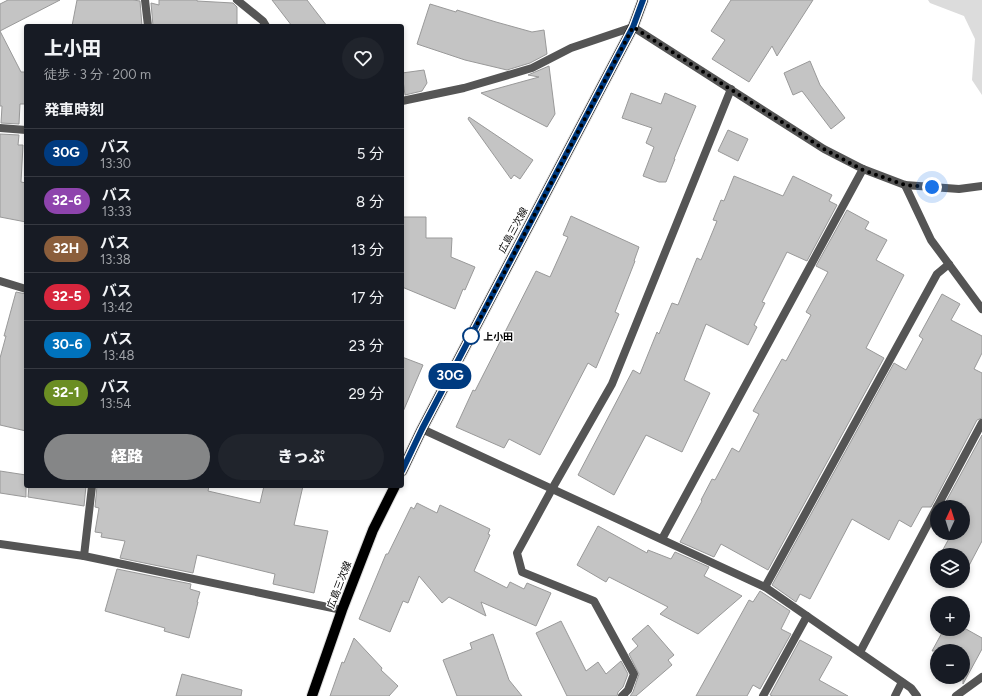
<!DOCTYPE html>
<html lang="ja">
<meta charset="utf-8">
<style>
:root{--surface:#171b24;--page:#20242c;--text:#f1f3f6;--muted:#9ea1a6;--line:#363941;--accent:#858687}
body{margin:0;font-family:Figtree,"Noto Sans JP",sans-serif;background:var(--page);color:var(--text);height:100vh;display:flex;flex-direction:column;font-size:15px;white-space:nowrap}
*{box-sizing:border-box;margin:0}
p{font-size:13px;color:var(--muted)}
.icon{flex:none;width:22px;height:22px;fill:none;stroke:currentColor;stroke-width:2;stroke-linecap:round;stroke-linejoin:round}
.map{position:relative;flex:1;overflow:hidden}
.panel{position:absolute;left:24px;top:24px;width:380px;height:464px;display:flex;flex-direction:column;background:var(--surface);border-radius:4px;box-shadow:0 2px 6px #0003}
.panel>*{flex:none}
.badge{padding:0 8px;border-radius:13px;font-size:14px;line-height:26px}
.needle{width:26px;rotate:4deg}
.controls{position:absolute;left:930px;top:500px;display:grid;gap:8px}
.controls a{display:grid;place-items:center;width:40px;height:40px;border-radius:50%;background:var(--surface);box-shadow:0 2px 6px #0003;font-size:20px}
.you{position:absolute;width:20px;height:20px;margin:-10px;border:3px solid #fff;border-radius:50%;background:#1a73e8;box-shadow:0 0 0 6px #1a73e833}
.map>.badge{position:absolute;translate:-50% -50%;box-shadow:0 0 0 2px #fff}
h2{padding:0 20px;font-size:15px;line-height:36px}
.round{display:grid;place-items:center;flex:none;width:42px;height:42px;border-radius:21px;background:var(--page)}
.summary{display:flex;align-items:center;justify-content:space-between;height:68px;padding:0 20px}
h1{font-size:19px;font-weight:800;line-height:30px}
.action{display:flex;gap:8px;margin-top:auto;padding:8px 20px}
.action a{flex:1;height:46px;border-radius:24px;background:var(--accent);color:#fff;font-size:16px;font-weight:800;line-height:46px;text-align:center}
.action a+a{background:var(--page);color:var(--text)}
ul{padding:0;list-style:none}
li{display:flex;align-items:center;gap:12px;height:48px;padding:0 20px;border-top:1px solid var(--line)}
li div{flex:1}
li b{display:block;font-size:15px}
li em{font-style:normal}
li .badge{min-width:44px;font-weight:700;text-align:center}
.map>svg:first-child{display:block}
.green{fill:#dcdcdc}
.building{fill:#c4c4c4;stroke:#999}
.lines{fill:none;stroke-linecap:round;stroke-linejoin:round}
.primary-casing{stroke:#dbdbdb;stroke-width:12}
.minor{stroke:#555;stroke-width:8}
.tertiary{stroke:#555;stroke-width:8}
.primary{stroke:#000;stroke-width:10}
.line-casing{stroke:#fff;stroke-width:9}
.line{stroke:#003b80;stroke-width:6}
.walk{stroke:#000;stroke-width:4;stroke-dasharray:0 7.2}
.stop-dot{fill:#fff;stroke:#003b80;stroke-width:2}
.labels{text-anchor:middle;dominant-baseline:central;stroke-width:3;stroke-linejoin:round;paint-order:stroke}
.street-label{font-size:10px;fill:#000;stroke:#fff}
.stop-label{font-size:10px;font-weight:bold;fill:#000;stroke:#fff;text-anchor:start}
</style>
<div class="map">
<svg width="982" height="696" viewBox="0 0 982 696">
<rect width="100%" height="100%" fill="#fff"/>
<path class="green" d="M928 0H982V95L972 80 975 39 964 16 930 3Z"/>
<g class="building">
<path d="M8 0H60L0 31 21 72H26V104H20L19 124 1 123 2 106H0V4Z"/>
<path d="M77 0H133L140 1 142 26H72Z"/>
<path d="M159 0H197V1L233 3 237 7V26H153L151 3 159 5Z"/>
<path d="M272 0H307L327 26H292Z"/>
<path d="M731 0H813L777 56 772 46 749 82 712 59 725 40 711 31Z"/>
<path d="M430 4 456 12 457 10 496 22 532 32 544 30 547 54 530 63 507 70 465 60 417 44Z"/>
<path d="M810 61 820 85 845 118 831 129 802 91 793 95 784 73Z"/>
<path d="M549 66 555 114 547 127 481 93 539 77 528 75Z"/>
<path d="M424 70 427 83 422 91 405 95 402 73Z"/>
<path d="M631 93 661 104 665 93 696 106 674 159H675L666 182H659L643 176 654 147 646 143 652 128 622 118Z"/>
<path d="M469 117 533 160 520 179 514 175 511 179 468 119Z"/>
<path d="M728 130 748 139 738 161 718 151Z"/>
<path d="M0 134 19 135 18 145H23L21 182 26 183V222L0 217Z"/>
<path d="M734 176 783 196 793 176 832 195 829 201 837 205 807 261 787 252 762 302 765 303 754 325 757 327 748 345 706 324 684 380 710 393 682 452 646 435 614 495 578 475 633 370 640 374 657 332 659 334 672 303 678 305 697 258 701 260 717 221 713 220 721 200 724 201Z"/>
<path d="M847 210 869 222 865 229 887 240 876 260 904 275 866 348 884 358 768 570 721 544 714 557 680 542 702 501 701 500 712 479 715 480 732 448 739 452 759 414 753 411 782 359 786 361 811 315 806 312 828 272 816 266Z"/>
<path d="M571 216 639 247 634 261H635L615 312 619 314 596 368 588 363 540 455 509 439 504 448 456 427 473 390 475 391 536 271 550 277 568 237 563 235Z"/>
<path d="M402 217H426V238H452L451 257 475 267 465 290 463 289 455 309 402 287Z"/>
<path d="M16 292 26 294V431L0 425V358L6 336H4Z"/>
<path d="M942 294 960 304 951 320 982 336V353L974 369 982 373V418L977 420 931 507H922L911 527 899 520 889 540 852 519 810 599 800 594 796 602 772 585 894 363 906 370 923 339 919 336Z"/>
<path d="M402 357 423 365 402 414Z"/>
<path d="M982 435V541L963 577V555H940L952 533H963V512L966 507H943Z"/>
<path d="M0 471 26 475V497L0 493Z"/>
<path d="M29 486H86L84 506 28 497Z"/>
<path d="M97 486H209L208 491 260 503 264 486H303L294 525 328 531 314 593 273 584 275 574 197 555 193 573 120 558 125 541 101 537 102 533 95 532 99 508 95 507Z"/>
<path d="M417 503 437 513 440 505 490 529 488 534 490 535 474 571 507 588 510 582 524 589 527 583 551 593 536 626 481 602 486 616 449 597 442 603 419 576 408 603 403 601 390 632 359 619 386 554H388L411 507 414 509Z"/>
<path d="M598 526 647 553 648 550 671 559 675 552 709 567 704 576 742 596 698 634 660 614 668 607 609 577 606 582 577 565Z"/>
<path d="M117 569 191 584 190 589 200 592 197 602H198L189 638 164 631 165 628 105 611Z"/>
<path d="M760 591 790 611 781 629 791 634 760 689 753 685 747 696H696L749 600 753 602Z"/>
<path d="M561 621 586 671 598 662 606 674 621 661 628 674 623 687 618 692 617 696H567L536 633Z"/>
<path d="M648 625 674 655 668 660 672 665 636 696H630L633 692 639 674 629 654 638 646 632 639Z"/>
<path d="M944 629H966L982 638V649L963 684V651H932Z"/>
<path d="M493 634 509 680 522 696H457L443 660 472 649 470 643Z"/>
<path d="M354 638 382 668 381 670 398 686 389 696H330L342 662 344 663Z"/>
<path d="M800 640 832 657 819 680 848 696H773L770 695Z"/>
<path d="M182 674 242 690 241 696H176Z"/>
</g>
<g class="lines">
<g class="primary-casing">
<g id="primary">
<path d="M402 471 422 429 633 27 643 0"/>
<path d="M312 696 342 610 373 530 395 486"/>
</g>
</g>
<g class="minor">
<path d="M145 0 148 26"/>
<path d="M237 0 263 21 266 26"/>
<path d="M402 101 464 88 532 68 571 48 633 27"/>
<path d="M0 128 26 130"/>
<path d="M905 185 931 240 982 309"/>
<path d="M0 281 26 289"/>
<path d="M422 429 765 587 911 688 917 696"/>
<path d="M937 507 982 423"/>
<path d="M662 539 863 169"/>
<path d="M0 544 84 556 342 610"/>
<path d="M84 556 92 486"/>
<path d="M765 587 937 274 949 264"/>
<path d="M860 652 937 507"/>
<path d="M622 696 628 690 634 674 594 601 522 572 517 553 552 489 612 384 731 89"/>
<path d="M763 696 807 616"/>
<path d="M895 696 902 682"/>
<path d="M956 696 982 677"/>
</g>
<path class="tertiary" d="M633 27 824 149 863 169 905 185 959 189 982 186"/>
<use href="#primary" class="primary"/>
</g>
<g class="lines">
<g class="line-casing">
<path id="line" d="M402 471 422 429 633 27 643 0"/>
</g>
<use href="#line" class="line"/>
<path class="walk" d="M471 336 633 27 824 149 863 170 905 185 932 187"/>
</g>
<circle class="stop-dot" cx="471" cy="336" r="8"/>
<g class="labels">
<g class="street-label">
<text transform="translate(513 230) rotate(-62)">広島三次線</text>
<text transform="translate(339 585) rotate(-69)">広島三次線</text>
</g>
<g class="stop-label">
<text x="483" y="336">上小田</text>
</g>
</g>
</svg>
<div class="controls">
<a><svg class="needle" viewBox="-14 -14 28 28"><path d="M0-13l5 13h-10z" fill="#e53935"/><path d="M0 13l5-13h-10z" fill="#9ea1a6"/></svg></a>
<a><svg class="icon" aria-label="layers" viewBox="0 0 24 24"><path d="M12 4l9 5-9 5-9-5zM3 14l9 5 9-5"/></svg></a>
<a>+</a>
<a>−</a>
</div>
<div class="you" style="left:932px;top:187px"></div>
<b class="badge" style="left:450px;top:376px;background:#003b80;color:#fff">30G</b>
<section class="panel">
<div class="summary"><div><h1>上小田</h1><p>徒歩 · 3 分 · 200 m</p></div><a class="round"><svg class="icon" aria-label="heart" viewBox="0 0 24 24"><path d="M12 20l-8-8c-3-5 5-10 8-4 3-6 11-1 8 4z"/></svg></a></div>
<h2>発車時刻</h2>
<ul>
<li><span class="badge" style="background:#003b80;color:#fff">30G</span><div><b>バス</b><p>13:30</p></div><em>5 分</em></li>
<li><span class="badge" style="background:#8e44ad;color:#fff">32-6</span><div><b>バス</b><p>13:33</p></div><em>8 分</em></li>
<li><span class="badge" style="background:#8b5e3c;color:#fff">32H</span><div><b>バス</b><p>13:38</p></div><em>13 分</em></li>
<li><span class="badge" style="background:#d7263d;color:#fff">32-5</span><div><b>バス</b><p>13:42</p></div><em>17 分</em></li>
<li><span class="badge" style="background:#0072bc;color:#fff">30-6</span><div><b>バス</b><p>13:48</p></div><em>23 分</em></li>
<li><span class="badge" style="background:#6b8e23;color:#fff">32-1</span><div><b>バス</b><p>13:54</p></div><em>29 分</em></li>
</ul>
<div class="action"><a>経路</a><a>きっぷ</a></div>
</section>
</div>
